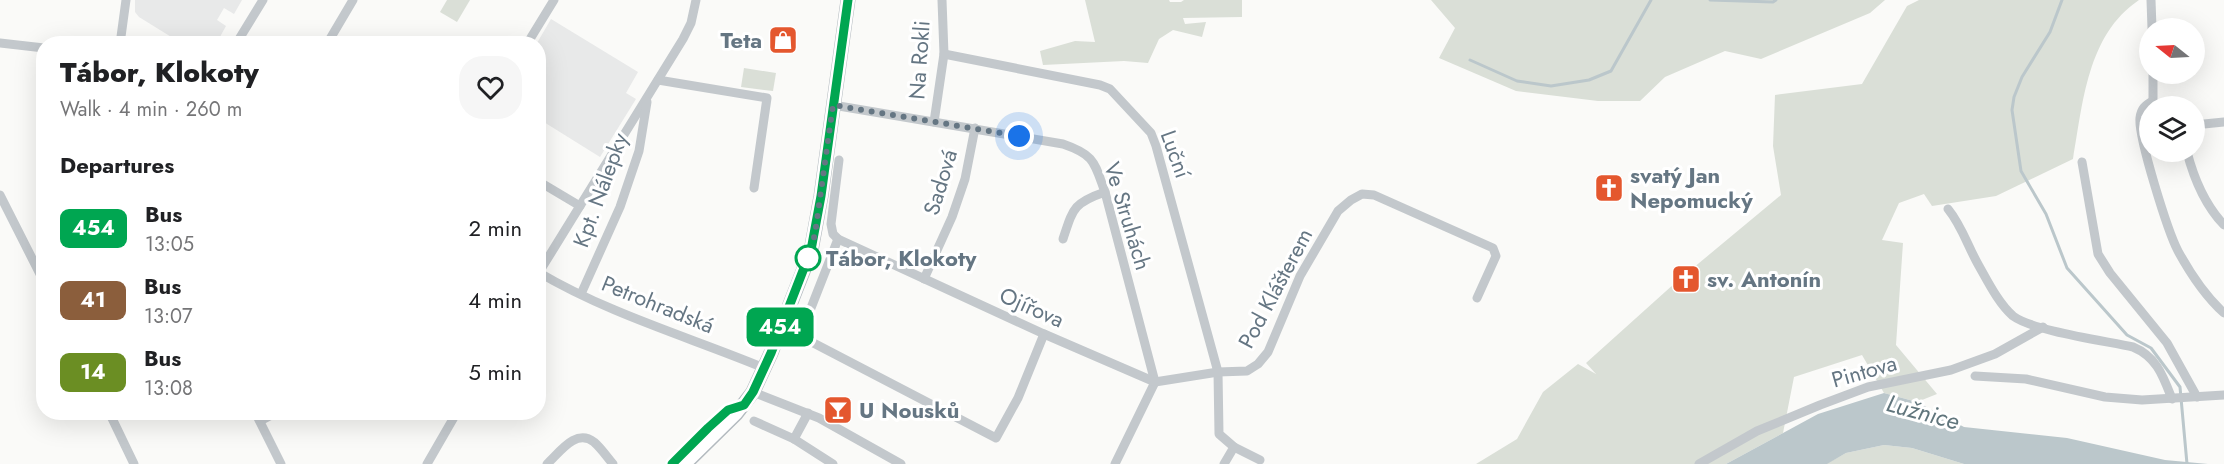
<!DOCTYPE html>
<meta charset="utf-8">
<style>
:root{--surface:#fff;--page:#f6f6f6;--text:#202124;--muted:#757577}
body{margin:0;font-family:Jost,sans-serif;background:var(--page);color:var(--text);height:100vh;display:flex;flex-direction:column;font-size:22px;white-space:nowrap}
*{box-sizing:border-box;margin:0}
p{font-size:20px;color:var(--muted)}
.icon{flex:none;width:33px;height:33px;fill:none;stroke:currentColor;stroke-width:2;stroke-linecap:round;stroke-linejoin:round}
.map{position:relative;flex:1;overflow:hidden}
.side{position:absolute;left:36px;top:36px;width:510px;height:384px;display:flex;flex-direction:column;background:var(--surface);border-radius:24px;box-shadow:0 6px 24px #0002}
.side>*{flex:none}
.badge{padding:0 12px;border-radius:9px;font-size:21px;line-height:39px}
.needle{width:39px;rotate:288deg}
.controls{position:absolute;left:2139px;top:18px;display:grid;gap:12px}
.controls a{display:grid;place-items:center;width:66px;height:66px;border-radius:50%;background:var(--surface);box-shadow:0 6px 24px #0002;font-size:30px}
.you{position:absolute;width:30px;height:30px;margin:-15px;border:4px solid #fff;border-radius:50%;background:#1a73e8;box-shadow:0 0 0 9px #1a73e833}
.map>.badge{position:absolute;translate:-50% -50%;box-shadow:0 0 0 3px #fff}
h2{padding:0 24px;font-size:22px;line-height:54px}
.round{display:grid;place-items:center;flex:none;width:63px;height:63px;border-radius:24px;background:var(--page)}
.headline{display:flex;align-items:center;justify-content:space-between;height:102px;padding:0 24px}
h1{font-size:28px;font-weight:800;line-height:45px}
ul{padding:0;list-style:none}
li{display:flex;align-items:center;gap:18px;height:72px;padding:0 24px}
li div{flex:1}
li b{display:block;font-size:22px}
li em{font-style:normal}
li .badge{min-width:66px;font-weight:700;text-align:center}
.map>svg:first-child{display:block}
.built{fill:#e8e9e9}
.green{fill:#dadfd7}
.water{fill:#bbc7cb}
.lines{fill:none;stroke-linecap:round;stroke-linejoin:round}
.stream{stroke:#bbc7cb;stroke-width:3}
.secondary-casing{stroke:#b3babf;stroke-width:15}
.street{stroke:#c3c8cc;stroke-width:9}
.secondary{stroke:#fff;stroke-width:12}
.line-casing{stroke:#fff;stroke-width:14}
.line{stroke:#00a651;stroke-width:9}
.walk{stroke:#657683;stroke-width:6;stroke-dasharray:0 10.8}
.stop-dot{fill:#fff;stroke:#00a651;stroke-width:3}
.labels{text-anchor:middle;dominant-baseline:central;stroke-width:6;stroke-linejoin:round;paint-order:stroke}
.poi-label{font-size:22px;font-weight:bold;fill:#657683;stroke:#fff;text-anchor:start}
.street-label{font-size:22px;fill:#657683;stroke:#fff}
.stop-label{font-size:22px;font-weight:bold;fill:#657683;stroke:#fff;text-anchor:start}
.water-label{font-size:24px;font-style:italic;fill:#60757c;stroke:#fff}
</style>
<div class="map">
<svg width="2224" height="464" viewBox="0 0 2224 464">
<rect width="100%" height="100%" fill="#fafaf8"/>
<g class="built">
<path d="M135 0H242L234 14 224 8 217 20 226 26 216 44 181 43 139 17 135 12Z"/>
<path d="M551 19 638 72 626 93 636 99 600 157 539 119 538 44 537 43Z"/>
</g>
<g class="green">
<path d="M447 0H470L457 22 440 12Z"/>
<path d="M1085 0H1169L1170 2H1181L1184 0H1242V17L1183 18 1185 24 1206 22 1202 37 1173 30 1159 39 1148 63 1124 61 1043 65 1040 51 1075 41 1095 42Z"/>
<path d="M1431 0H1885L1870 13 1761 59 1725 51 1665 77 1640 101H1598L1516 91 1439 58 1455 28Z"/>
<path d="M1919 0H2139C2087 35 2083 103 2073 159L1996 196 1932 206 1924 194 1899 203 1882 240 1903 243 1896 345 1937 394 1917 402 1884 393 1862 355 1794 377 1783 433 1726 464H1476L1517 439 1543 392 1578 364 1596 374 1586 363 1675 283 1781 195 1773 146 1775 95 1862 84 1907 6Z"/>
<path d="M744 68 776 73 773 91 741 87Z"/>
<path d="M1884 445 1912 448 1964 464H1826L1846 453Z"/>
</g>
<path class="water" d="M1884 393 1917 402 1964 427 2067 438 2165 460 2208 464H1964L1912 448 1884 445 1846 453 1827 464H1726L1818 414Z"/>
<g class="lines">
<g class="stream">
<path d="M1710 0 1773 2 1776 0"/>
<path d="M2062 0 2050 32 2022 77 2014 97 2012 110 2021 171 2046 214 2067 268 2127 335 2151 348 2180 387 2187 464"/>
<path d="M1470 60 1517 81 1551 86 1589 80 1611 71 1651 0"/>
</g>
<g class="secondary-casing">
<path id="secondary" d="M685 464 736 414 753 392 771 353 811 251 821 196 848 0"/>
</g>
<g class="street">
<path d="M2151 0 2152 28"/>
<path d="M0 43 44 48"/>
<path d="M120 44 126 0"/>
<path d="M236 44 263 0"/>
<path d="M327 44 353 0"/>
<path d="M527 44 554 0"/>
<path d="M944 54 1100 85 1110 89 1151 133 1156 146 1218 372 1219 434 1234 447 1224 464"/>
<path d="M2153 74V101"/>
<path d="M658 80 767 98 754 188"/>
<path d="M2153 101C2145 105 2141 109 2140 118 2138 137 2168 232 2178 251 2190 273 2205 296 2224 313"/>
<path d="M833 105 1063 144C1095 155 1094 162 1105 192L1155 382 1115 464"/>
<path d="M934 122 944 54 942 0"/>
<path d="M2194 125 2224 122"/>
<path d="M2187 152C2194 179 2204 204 2224 225"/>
<path d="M839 160 831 224 833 234 838 239 1044 334 1155 382"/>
<path d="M2082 162 2098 254 2110 273 2167 343 2197 397"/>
<path d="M538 181 580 206"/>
<path d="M0 195 44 282"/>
<path d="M1948 209C1962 226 1968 247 1979 266 1988 282 1999 304 2013 316 2033 331 2106 341 2133 347 2157 357 2163 376 2172 399"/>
<path d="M838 239 800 336 996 438 1018 398 1044 334"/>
<path d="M1063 239C1073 209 1073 203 1105 192"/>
<path d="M538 272C609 314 689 337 764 368"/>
<path d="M538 274 683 39 691 23 696 0"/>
<path d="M924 279 952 217 965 179 975 128"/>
<path d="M581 294 620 207 639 151 647 102"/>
<path d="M1975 376 2026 379 2105 397 2142 400 2224 395"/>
<path d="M1155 382 1218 372 1247 371 1258 364 1268 352 1300 276 1338 211 1351 200 1362 194 1374 195 1493 248 1496 256 1477 298"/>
<path d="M753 392 819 418 901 464"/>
<path d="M109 412 134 464"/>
<path d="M255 412 281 464"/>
<path d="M260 421 277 412"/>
<path d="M754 421 794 439 833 464"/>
<path d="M794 439 808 413"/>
<path d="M1234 447 1260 460"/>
<path d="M427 464 457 412"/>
<path d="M547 464C560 452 576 428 594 442 601 448 607 457 613 464"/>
<path d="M1699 464 1757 431 1820 405 1868 387 1951 370 1995 354 2043 327"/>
</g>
<use href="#secondary" class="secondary"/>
</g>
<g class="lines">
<g class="line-casing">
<path id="line" d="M672 464 708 428 728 410 744 405 753 392 771 353 811 250 821 196 848 0"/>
</g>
<use href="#line" class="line"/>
<path class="walk" d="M808 258 815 234 833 105 1019 136"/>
</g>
<defs>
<g id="shop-square" transform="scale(1.5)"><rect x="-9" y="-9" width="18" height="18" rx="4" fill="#e4572e" stroke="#fff"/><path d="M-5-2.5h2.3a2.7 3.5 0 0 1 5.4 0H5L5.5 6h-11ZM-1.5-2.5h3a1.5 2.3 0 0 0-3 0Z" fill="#fff"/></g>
<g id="church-square" transform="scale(1.5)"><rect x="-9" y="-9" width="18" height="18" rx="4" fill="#e4572e" stroke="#fff"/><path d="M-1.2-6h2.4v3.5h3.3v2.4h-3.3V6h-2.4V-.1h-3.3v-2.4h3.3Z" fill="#fff"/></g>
<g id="bar-square" transform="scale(1.5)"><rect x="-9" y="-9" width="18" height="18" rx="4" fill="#e4572e" stroke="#fff"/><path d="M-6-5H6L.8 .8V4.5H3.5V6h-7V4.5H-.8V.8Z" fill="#fff"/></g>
</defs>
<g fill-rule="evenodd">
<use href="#shop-square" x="783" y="40"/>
<use href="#church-square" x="1609" y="188"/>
<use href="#church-square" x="1686" y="279"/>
<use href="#bar-square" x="838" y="410"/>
</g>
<circle class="stop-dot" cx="808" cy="258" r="12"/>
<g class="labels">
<g class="poi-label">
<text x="762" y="40" text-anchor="end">Teta</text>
<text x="1630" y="175">svatý Jan<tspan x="1630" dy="25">Nepomucký</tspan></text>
<text x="1707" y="279">sv. Antonín</text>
<text x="859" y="410">U Nousků</text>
</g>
<g class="street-label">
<text transform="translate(919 60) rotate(-86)">Na Rokli</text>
<text transform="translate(1176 154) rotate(70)">Luční</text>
<text transform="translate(940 182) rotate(-73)">Sadová</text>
<text transform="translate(600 190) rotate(-70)">Kpt. Nálepky</text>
<text transform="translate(1128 216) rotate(73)">Ve Struhách</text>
<text transform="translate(1275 288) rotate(-62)">Pod Klášterem</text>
<text transform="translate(658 304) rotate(22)">Petrohradská</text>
<text transform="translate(1032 307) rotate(24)">Ojířova</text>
<text transform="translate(1864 371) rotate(-16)">Pintova</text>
</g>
<g class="stop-label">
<text x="826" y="258">Tábor, Klokoty</text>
</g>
<g class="water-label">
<text transform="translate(1923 412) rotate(15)">Lužnice</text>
</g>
</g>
</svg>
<div class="controls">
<a><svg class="needle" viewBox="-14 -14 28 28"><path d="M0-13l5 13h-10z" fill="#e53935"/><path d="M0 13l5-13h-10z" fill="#757577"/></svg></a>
<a><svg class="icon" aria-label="layers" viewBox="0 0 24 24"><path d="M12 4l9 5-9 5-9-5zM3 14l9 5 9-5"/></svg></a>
</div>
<div class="you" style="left:1019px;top:136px"></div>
<b class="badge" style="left:780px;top:327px;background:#00a651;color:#fff">454</b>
<section class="side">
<div class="headline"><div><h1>Tábor, Klokoty</h1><p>Walk · 4 min · 260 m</p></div><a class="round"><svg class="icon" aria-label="heart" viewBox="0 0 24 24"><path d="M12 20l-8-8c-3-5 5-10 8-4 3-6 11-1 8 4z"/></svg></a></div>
<h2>Departures</h2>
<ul>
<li><span class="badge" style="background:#00a651;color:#fff">454</span><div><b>Bus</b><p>13:05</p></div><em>2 min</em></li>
<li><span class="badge" style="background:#8b5e3c;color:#fff">41</span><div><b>Bus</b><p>13:07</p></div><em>4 min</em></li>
<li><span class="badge" style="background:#6b8e23;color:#fff">14</span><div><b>Bus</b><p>13:08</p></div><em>5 min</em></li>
</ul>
</section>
</div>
